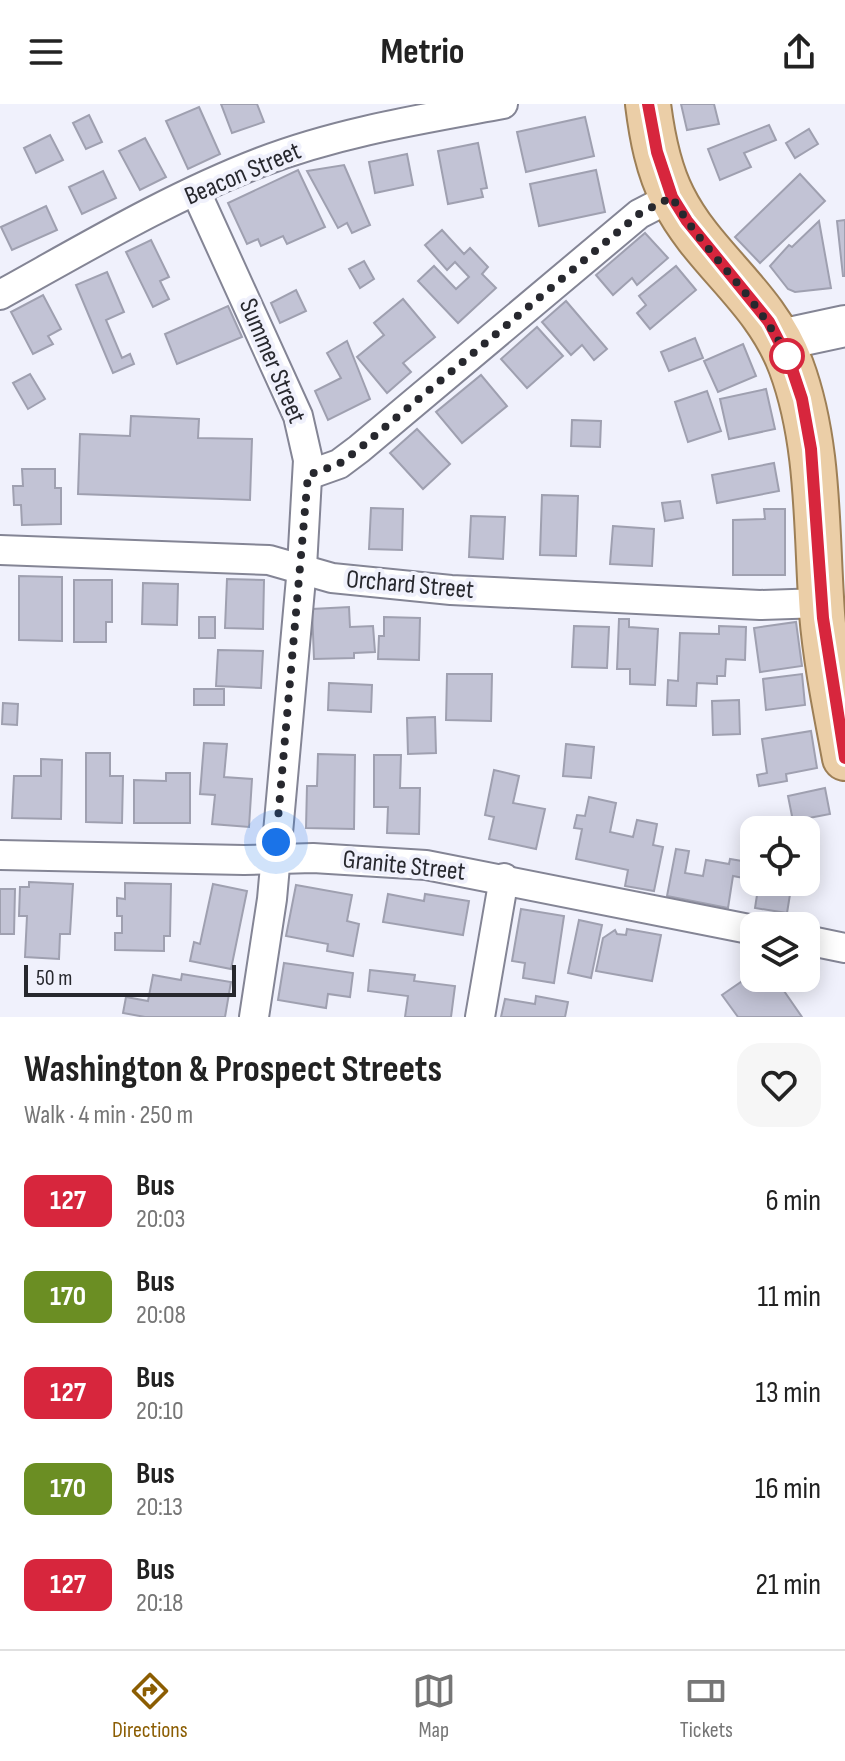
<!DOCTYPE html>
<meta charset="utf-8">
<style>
:root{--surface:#fff;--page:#f6f6f6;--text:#222;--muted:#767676;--line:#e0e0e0;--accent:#8b5d02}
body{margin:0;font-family:"Sofia Sans Condensed",sans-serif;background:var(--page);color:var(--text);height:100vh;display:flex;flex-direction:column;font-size:30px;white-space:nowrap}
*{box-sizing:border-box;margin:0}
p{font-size:26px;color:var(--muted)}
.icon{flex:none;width:44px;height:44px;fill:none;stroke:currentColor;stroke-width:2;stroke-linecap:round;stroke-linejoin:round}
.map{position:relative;height:913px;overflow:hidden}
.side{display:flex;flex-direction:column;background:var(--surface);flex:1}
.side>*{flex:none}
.badge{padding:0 16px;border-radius:12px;font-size:28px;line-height:52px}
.tools{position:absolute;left:740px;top:712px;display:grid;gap:16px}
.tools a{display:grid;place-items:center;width:80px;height:80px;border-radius:16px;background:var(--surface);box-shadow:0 4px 20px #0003;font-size:40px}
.scale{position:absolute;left:24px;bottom:20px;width:212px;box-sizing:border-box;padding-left:8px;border:4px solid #27282e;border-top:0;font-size:22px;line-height:28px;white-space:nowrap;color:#27282e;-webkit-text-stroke:6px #f0f1fc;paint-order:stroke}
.you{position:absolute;width:40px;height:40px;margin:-20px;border:6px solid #fff;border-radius:50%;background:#1a73e8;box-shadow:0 0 0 12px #1a73e833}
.map>.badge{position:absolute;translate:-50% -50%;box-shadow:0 0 0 4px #fff}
.round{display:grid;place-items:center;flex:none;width:84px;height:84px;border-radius:24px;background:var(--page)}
.overview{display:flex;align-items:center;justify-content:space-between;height:136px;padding:0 24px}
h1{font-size:38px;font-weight:700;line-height:60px}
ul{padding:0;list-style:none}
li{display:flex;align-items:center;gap:24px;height:96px;padding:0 24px}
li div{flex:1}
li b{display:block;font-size:30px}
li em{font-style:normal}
li .badge{min-width:88px;font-weight:700;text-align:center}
header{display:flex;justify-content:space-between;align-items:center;height:104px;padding:0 24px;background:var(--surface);font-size:36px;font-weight:700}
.tab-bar{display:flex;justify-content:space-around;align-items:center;height:112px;border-top:2px solid var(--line);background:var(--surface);font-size:22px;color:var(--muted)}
.tab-bar a{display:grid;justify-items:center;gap:4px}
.tab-bar .active{color:var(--accent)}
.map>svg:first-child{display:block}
.building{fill:#c2c3d5;stroke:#9fa0b0;stroke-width:2}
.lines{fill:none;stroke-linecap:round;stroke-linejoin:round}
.street-casing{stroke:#848595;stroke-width:32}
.secondary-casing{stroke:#848595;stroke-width:44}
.primary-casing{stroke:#9d7f56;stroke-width:48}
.street{stroke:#fff;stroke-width:28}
.secondary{stroke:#fff;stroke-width:40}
.primary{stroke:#ebcea7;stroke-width:44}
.line-casing{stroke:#fff;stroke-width:18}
.line{stroke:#d7263d;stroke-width:12}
.walk{stroke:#27282e;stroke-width:8;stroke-dasharray:0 14.4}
.stop-dot{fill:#fff;stroke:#d7263d;stroke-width:4}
.labels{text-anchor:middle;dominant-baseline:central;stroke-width:8;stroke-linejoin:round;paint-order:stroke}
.street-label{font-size:26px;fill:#27282e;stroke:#f0f1fc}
</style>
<header><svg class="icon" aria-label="menu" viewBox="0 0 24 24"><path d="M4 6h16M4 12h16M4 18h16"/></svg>Metrio<svg class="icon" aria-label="share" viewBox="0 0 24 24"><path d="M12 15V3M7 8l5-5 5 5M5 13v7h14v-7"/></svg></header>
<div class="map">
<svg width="845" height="913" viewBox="0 0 845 913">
<rect width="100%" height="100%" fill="#f0f1fc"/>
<g class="building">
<path d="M221 0H257L264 18 232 29Z"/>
<path d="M681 0H714L719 20 687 26Z"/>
<path d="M199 3 220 50 188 65 166 17Z"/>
<path d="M89 11 102 38 86 45 73 19Z"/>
<path d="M585 13 594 52 526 68 517 28Z"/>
<path d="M769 21 776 36 744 49 751 63 720 76 708 45Z"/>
<path d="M809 25 818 40 795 54 786 39Z"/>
<path d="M50 31 63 56 36 69 24 44Z"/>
<path d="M145 34 166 73 140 86 119 47Z"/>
<path d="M478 39 487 84 481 85 483 93 448 100 438 47Z"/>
<path d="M407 50 413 81 375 89 369 58Z"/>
<path d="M344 61 370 121 352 129 347 119 338 124 307 67Z"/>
<path d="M298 66 325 123 287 140 283 132 261 142 258 135 247 140 228 99Z"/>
<path d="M596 66 605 108 539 122 530 80Z"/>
<path d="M103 67 116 94 82 110 69 83Z"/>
<path d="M800 70 825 97 760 159 735 133Z"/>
<path d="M46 102 57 126 12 146 1 123Z"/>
<path d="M845 116V172H843L837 117Z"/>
<path d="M819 117 831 184 795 188 788 185 770 162 789 141 792 143Z"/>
<path d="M442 126 464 150 470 144 488 163 482 170 496 184 458 219 418 177 434 162 456 185 469 173 455 158 447 166 425 141Z"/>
<path d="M645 129 668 154 637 181 632 174 613 191 596 171Z"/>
<path d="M151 136 169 173 160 177 169 195 153 203 126 148Z"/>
<path d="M364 157 374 175 360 184 349 165Z"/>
<path d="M676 162 696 186 650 225 637 209 646 201 639 192Z"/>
<path d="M107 168 124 208 106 216 122 254 130 250 134 260 113 269 76 181Z"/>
<path d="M296 186 306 207 280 219 271 199Z"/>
<path d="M43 191 61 225 48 232 53 240 33 250 11 208Z"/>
<path d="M403 195 435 233 403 259 411 268 387 289 357 253 384 231 374 219Z"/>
<path d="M566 197 607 245 594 256 582 241 571 251 542 218Z"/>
<path d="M228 202 242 233 177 260 165 230Z"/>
<path d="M537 223 563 252 527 284 501 255Z"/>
<path d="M695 234 703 254 669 267 661 248Z"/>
<path d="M347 237 370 295 328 316 315 287 341 274 327 249Z"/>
<path d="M743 240 756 272 718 288 704 257Z"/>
<path d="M30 270 45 295 28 305 13 279Z"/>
<path d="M481 271 507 302 462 339 436 308Z"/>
<path d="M766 285 775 325 729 335 720 295Z"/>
<path d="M707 287 721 327 688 338 675 298Z"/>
<path d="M131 312 199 315 198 334 252 335 250 396 78 390 80 330 130 332Z"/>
<path d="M572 316 601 317 600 343 571 342Z"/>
<path d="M417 325 450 360 423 385 390 349Z"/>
<path d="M774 359 779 387 717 399 712 371Z"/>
<path d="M22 365H55V384H61V420L22 421 21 401H14L13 382H23Z"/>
<path d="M542 391 578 392 576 452 540 451Z"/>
<path d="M680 397 683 414 665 417 662 399Z"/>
<path d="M371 404 403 405 402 446 369 445Z"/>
<path d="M764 405H785V471H733V416L765 415Z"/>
<path d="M471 412 505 413 503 455 469 453Z"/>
<path d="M613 422 654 425 652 462 610 460Z"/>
<path d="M19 472 62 473V537L19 536Z"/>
<path d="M227 475 264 476 263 525 225 524Z"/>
<path d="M74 476H112V518H106V538H74Z"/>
<path d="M143 479 178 480 177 521 142 520Z"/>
<path d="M349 503 350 523 373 522 375 548 354 549V554L314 555 312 505Z"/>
<rect x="199" y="513" width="16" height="21"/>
<path d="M384 513 420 514 419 556 378 555 379 532H384Z"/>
<path d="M619 515H629V523L658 525 655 581 630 580V565H617Z"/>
<path d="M796 518 802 562 760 568 754 524Z"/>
<path d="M574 522 609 523 607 564 572 563Z"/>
<path d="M719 522 746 523 745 556 726 555 725 572H717V580L697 579 696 602 667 601 668 576 678 577 680 529 719 530Z"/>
<path d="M218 546 263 547 261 584 216 582Z"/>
<path d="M447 570H492L491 617 446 616Z"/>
<path d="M802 570 805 601 766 606 763 575Z"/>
<path d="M329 579 372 581 371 608 328 606Z"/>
<rect x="194" y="585" width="30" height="16"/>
<path d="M739 596 740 630 713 631 712 597Z"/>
<path d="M3 599 18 600 17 621 2 620Z"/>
<path d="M435 613 436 649 408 650 407 614Z"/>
<path d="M811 627 817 664 786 670 787 677 759 682 757 671 767 669 762 635Z"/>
<path d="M204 639 227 640 224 673 252 675 249 723 212 720 215 691 200 690Z"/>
<path d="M566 640 594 643 591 674 563 672Z"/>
<path d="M86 649H110V672H123L122 719 86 718Z"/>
<path d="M318 650 355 651 354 725 306 724 307 682H317Z"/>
<path d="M374 651H401L400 684H420L419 730 387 729 388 703H374Z"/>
<path d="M41 655 62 656 61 715 12 714 14 672H41Z"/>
<path d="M494 666 519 672 513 699 545 705 536 745 489 735 494 713 485 711Z"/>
<path d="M166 669H190V719H134V676L166 677Z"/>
<path d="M825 684 830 710 793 717 788 692Z"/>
<path d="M589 693 616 699 610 728 633 733 637 716 657 720 653 741 663 743 654 787 625 782 628 766 576 755 582 725 574 724 577 711 585 712Z"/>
<path d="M676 745 689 747 685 769 703 772 706 756 729 760 730 755 754 759V776L733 772 728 804 667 792Z"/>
<path d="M29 778 73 780 70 830H60L59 855 25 853 27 812H19L20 783H29Z"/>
<path d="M759 778H792L787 809 755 804Z"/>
<path d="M125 779 171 780 170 832H164V847L115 846V829H122V812H117V794L125 795Z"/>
<path d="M213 780 247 787 231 865 190 857 194 838 200 840Z"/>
<path d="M296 781 352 791 347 817 359 820 353 852 327 847 328 840 286 832Z"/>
<path d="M0 785H15L14 830H0Z"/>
<path d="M388 790 424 797 425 790 469 797 463 831 383 818Z"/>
<path d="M521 805 564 812 554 879 523 874 525 859 512 857Z"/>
<path d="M579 816 602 821 591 874 568 869Z"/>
<path d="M627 825 661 831 652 877 596 867 603 834 615 826 617 830 626 831Z"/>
<path d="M284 859 353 869 350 893 328 890 326 904 278 896Z"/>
<path d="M370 866 415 871 414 877 455 882 451 913H405L408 892 368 887Z"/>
<path d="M754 869V874H775L802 913H738L722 891Z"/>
<path d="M182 870 231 878 225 913H145L123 909 126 893 148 897 153 871 181 876Z"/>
<path d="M536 892 568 898 565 913H501L505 895 535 900Z"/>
</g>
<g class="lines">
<g class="street-casing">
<g id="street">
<path d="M196 88 298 312 308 356 302 463 272 795 254 913"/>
<path d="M0 191C85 144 170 93 261 58 339 28 422 15 503 0"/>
<path d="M308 371 339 360 359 345 639 110 672 93"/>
<path d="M0 446 269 456 332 474 451 486 760 501 822 499"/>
<path d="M0 751 244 756 313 754 426 761 754 826"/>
<path d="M806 836 845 844"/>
<path d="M480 913 504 774"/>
</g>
</g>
<g class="secondary-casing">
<path id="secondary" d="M780 236 845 222"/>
</g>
<g class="primary-casing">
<path id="primary" d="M648 0C652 32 658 65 673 94 704 156 765 192 791 262 820 340 816 427 822 509 826 558 836 606 845 654"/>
</g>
<use href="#street" class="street"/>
<use href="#secondary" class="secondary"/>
<use href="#primary" class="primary"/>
</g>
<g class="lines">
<g class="line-casing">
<path id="line" d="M648 0 657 48 672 93 687 117 769 218 790 259 802 295 811 345 823 514 845 654"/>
</g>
<use href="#line" class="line"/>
<path class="walk" d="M276 738 308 371 339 360 359 345 639 110 672 93C707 154 759 191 790 259L787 252"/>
</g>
<circle class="stop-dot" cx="787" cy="252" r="16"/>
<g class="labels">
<g class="street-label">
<text transform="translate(243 70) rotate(-23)">Beacon Street</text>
<text transform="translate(272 257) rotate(67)">Summer Street</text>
<text transform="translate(410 481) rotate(5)">Orchard Street</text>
<text transform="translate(404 762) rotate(6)">Granite Street</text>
</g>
</g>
</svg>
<div class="tools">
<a><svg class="icon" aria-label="locate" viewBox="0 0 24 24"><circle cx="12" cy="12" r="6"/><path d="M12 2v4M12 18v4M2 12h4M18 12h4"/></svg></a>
<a><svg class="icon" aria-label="layers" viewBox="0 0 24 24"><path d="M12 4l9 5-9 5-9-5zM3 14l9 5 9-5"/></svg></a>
</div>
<div class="scale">50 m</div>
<div class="you" style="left:276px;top:738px"></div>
</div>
<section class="side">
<div class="overview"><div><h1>Washington &amp; Prospect Streets</h1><p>Walk · 4 min · 250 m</p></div><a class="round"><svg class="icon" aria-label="heart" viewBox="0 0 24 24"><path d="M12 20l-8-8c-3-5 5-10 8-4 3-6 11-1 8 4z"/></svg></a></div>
<ul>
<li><span class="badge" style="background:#d7263d;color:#fff">127</span><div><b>Bus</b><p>20:03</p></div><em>6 min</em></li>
<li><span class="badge" style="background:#6b8e23;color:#fff">170</span><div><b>Bus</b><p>20:08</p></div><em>11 min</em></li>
<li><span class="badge" style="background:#d7263d;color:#fff">127</span><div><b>Bus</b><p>20:10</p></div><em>13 min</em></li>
<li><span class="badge" style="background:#6b8e23;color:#fff">170</span><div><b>Bus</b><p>20:13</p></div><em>16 min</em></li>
<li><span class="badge" style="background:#d7263d;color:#fff">127</span><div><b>Bus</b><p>20:18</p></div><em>21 min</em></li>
</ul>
</section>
<nav class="tab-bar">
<a class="active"><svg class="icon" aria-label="directions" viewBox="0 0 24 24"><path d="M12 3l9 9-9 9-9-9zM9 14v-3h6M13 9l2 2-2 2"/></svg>Directions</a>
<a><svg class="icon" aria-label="map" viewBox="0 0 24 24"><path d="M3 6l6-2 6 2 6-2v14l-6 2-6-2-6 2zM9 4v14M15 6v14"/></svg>Map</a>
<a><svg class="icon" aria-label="tickets" viewBox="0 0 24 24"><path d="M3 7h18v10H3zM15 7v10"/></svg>Tickets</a>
</nav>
